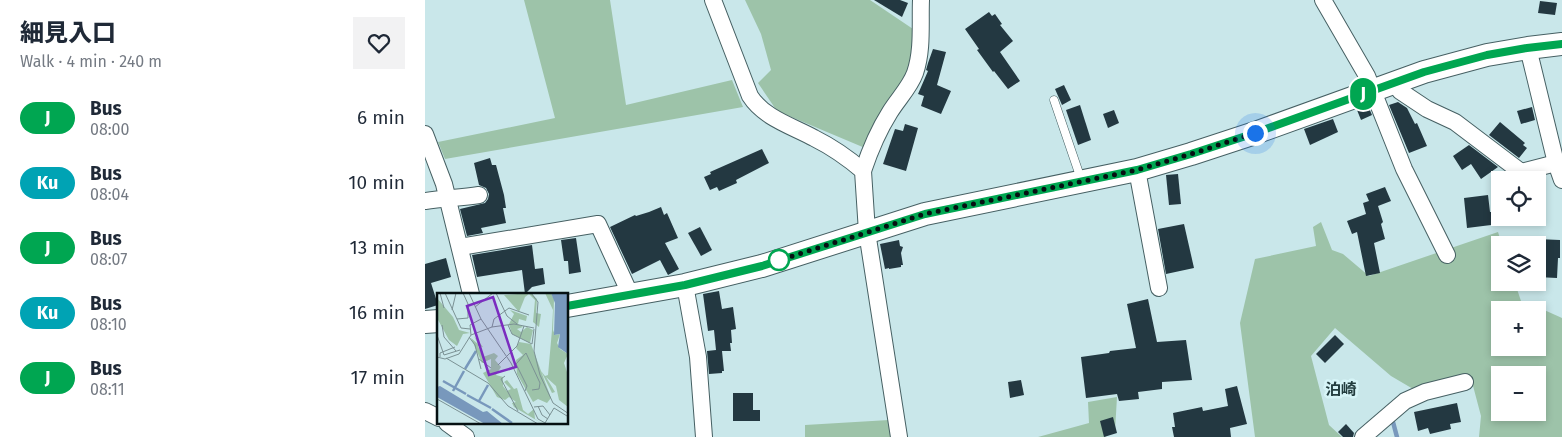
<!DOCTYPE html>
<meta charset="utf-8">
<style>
:root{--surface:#fff;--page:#f2f2f3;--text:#1f2937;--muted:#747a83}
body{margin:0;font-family:"Fira Sans","Noto Sans JP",sans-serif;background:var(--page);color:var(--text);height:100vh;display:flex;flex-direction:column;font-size:19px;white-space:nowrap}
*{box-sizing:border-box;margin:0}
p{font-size:16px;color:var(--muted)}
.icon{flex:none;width:28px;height:28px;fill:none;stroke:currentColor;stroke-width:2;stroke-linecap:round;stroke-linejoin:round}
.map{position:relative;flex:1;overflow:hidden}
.details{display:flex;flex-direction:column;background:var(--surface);width:425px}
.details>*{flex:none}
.badge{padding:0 10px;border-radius:16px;font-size:18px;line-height:32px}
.fabs{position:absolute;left:1066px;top:171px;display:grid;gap:10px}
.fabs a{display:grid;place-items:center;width:55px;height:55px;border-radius:0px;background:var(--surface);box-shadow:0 2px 8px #0003;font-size:25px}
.you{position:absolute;width:25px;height:25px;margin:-12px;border:4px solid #fff;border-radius:50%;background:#1a73e8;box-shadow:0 0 0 8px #1a73e833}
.map>.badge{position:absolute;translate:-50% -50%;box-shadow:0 0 0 2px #fff}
.round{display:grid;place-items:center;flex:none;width:52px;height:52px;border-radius:0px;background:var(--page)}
.summary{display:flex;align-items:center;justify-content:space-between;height:85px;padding:0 20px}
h1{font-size:24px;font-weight:800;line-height:38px}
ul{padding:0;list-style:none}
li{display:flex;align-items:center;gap:15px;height:65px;padding:0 20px}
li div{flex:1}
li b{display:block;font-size:19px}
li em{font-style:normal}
li .badge{min-width:55px;font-weight:700;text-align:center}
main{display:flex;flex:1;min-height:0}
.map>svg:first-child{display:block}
.green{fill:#9dc3a9;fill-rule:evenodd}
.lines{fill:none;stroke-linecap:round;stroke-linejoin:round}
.stream{stroke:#7898bc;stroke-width:4.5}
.building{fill:#233841}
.lane-casing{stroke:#466063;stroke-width:9}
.street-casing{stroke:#466063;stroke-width:18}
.secondary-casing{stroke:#466063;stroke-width:24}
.lane{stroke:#fff;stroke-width:8}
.street{stroke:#fff;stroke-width:16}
.secondary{stroke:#fff;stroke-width:22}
.line-casing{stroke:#fff;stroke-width:11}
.line{stroke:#00a651;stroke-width:8}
.walk{stroke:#061012;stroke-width:5;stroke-dasharray:0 9}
.stop-dot{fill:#fff;stroke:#00a651;stroke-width:2.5}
.labels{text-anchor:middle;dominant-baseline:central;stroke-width:5;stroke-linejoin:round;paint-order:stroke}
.quarter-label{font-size:16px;font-weight:bold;fill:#233d3f;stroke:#d6f4f7}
.inset-river{fill:none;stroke:#7898bc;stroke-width:2.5}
.inset-road{fill:none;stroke:#7b9194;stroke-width:1}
.view{fill:#7b2cbf;fill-opacity:0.15;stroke:#7b2cbf;stroke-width:2.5}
.inset-edge{fill:none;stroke:#061012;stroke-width:2.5}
</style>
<main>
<section class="details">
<div class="summary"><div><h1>細見入口</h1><p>Walk · 4 min · 240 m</p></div><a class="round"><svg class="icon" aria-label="heart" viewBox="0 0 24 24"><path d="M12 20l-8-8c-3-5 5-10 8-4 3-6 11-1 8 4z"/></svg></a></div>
<ul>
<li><span class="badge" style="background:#00a651;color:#fff">J</span><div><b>Bus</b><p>08:00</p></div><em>6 min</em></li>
<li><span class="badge" style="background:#00a3b4;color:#fff">Ku</span><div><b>Bus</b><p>08:04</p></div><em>10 min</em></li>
<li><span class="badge" style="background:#00a651;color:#fff">J</span><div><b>Bus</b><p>08:07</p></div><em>13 min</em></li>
<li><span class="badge" style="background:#00a3b4;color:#fff">Ku</span><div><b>Bus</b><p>08:10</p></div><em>16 min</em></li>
<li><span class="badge" style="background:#00a651;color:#fff">J</span><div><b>Bus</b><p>08:11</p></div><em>17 min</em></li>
</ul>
</section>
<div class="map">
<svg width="1137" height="437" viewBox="0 0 1137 437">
<rect width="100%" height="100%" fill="#c9e7ea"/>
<g class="green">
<path d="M99 0H185L201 105 307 80 318 107 20 159 13 142 130 118Z"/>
<path d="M320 0H445L488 29V59L483 79 440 148 352 111 333 83 346 70 336 34Z"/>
<path d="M896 222 907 250 918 254 944 276 1073 232 1077 245H1075V282L1090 283 1097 304 1117 309 1137 318V437H1054L1056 416 1047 382 1000 396 966 376 910 328 886 356 904 425 917 437H830L815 323 830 259 891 246 888 227ZM1075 310H1112V348H1075ZM1075 375H1112V412H1075Z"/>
<path d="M692 397 690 431 680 437H613L664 423 663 402Z"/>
<path d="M464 420 469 437H380V425Z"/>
</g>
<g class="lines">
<path class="stream" d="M968 422 972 437"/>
</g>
<g class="building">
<path d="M449 0H475L483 3 477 17Z"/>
<path d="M1115 1 1132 3 1130 15 1113 13Z"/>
<path d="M564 12 567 16 570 14 577 24 575 25 588 41 575 52 595 81 583 89 569 71 568 72 552 50 554 49 540 29Z"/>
<path d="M508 49 521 52 512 85 526 91 516 114 496 106 499 96 493 94 503 71 501 70 503 63Z"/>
<path d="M639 85 646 100 637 105 630 89Z"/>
<path d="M973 102 982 108 990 124 992 123 1002 146 984 153 964 105Z"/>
<path d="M655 105 666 140 653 145 641 110Z"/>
<path d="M943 106 947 115 936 120 932 110Z"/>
<path d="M1107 107 1110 120 1096 124 1092 111Z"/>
<path d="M689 110 694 123 683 128 678 114Z"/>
<path d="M908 119 913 132 885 145 879 129Z"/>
<path d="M1075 122 1100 143 1098 145 1102 148 1094 158 1064 135Z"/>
<path d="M480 124 493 128 481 171 458 164 470 129 478 131Z"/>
<path d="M1044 145 1073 167 1056 179 1046 164 1037 170 1028 156Z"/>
<path d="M337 149 344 163 311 180 312 183 294 191 292 187 285 190 279 177 286 174 285 172Z"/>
<path d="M65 158 67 165H71L79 195 81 208H78L81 223 56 228 58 233 42 236 35 209 60 203 63 199 64 194 61 188 54 185 49 163Z"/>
<path d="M753 174 756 204 744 205 741 175Z"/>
<path d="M960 187 966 201 953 206 958 222 956 224 960 239 949 243 955 273 941 276 932 232 927 234 922 221 941 214 938 203 944 201 941 194Z"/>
<path d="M1063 195 1065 212H1067L1068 223H1066V225L1042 228 1039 198Z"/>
<path d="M236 207 239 215 242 213 253 238 240 243 254 269 243 275 235 260 207 274 185 227 210 215 211 216 224 212Z"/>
<path d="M759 224 769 268 741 274 733 229Z"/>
<path d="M275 227 287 250 276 256 263 233Z"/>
<path d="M151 238 156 272 144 274 143 261H139L136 240Z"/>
<path d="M1112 239 1135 240V258H1133L1132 278 1112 277Z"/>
<path d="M474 240 475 246 478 247 476 253 478 265H476V267L464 269V268L460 269 455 244Z"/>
<path d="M107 245 110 269 118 268 120 284 107 287 100 294 97 270 52 277 47 255Z"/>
<path d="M21 258 26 277 6 283 13 305 0 309V264Z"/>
<path d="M294 291 297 309 308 307 311 329 306 330 307 343H305L306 351H297L299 371H297V373L284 374 282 351 291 350 289 330 283 331 278 294Z"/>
<path d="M723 299 732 342 761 340 767 380 737 382V389L713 392 714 399 694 401 692 394 661 398 656 357 684 353 685 351 711 348 702 304Z"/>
<path d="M910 335 919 344 900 363 891 354Z"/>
<path d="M596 380 599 395 585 398 583 382Z"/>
<path d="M812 386 822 424 805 428 806 437H749L747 427H750L748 413 777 407 778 411 803 406 800 389Z"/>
<path d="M308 393H328V410H335V421H308Z"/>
<path d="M1032 403 1036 422 1025 424 1026 429 1005 434 1003 428 993 431 989 412Z"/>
<path d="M688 417 692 433 679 437 675 421Z"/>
<path d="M921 424 929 433 928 437H918L913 432Z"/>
</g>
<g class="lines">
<g class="lane-casing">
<path id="lane" d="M629 100 656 179"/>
</g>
<g class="street-casing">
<g id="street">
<path d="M288 0 325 96C339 118 367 126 389 138 407 147 423 158 438 171L442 232 474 437"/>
<path d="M898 0 942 76 979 169 1022 255"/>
<path d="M1103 48 1131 163 1137 180"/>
<path d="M971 81 975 91 1002 109 1030 122 1096 172 1131 163"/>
<path d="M0 134 19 184 46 294"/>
<path d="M712 170 734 288"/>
<path d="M438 171C445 150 453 131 465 112 473 99 485 87 490 73 498 50 495 23 496 0"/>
<path d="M0 201C18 198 36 198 54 195"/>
<path d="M35 247 173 224 206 296"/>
<path d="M260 285 273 357 279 437"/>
<path d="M0 411 14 418"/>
<path d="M22 423 41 437"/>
<path d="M938 437 980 401 1000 392 1040 382"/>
</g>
</g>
<g class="secondary-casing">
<g id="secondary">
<path d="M142 306 260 285 337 266 500 214 712 170 766 154 830 133 999 72 1062 55 1103 48 1137 44"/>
<path d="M0 322 14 321"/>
</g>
</g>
<use href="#lane" class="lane"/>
<use href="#street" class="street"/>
<use href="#secondary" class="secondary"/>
</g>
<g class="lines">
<g class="line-casing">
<path id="line" d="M142 306 260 285 337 266 500 214 712 170 766 154 830 133 999 72 1062 55 1102 48 1137 44"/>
</g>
<use href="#line" class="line"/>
<path class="walk" d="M354 260 352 261 500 214 712 170 766 154 830 133"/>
</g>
<circle class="stop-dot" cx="354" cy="260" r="10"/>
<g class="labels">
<g class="quarter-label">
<text x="916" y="389">泊崎</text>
</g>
</g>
<g transform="translate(12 293)">
<rect width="131" height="131" fill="#c9e7ea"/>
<path d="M94 0 100 6 99 20 104 21 102 34 96 29 98 7 92 1 88 4 82 19 67 2ZM108 0H114L117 6 116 37 118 42 123 41 120 50 123 56 131 61 127 70 131 82V114L122 107 119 93 109 84 118 99 115 100 104 78 108 83 111 82 115 37 116 17ZM0 5 16 24 22 37 33 40 26 41 20 53 12 47 0 25ZM73 17 90 23 89 28 82 26 81 31 86 34 80 36 84 39 90 34 96 37 93 50 75 41 72 31 77 21ZM37 43 46 54 41 53 46 64 57 60 61 63 58 67 64 74 59 82 66 84V93L70 98 74 96 67 89 70 87 77 96 80 95 86 117 91 121 97 116 98 126 106 131 77 114 75 110 79 109 72 104 68 107 60 104 46 80 54 76V66L45 70 34 45 41 51ZM82 49 94 51 114 105 110 110 101 106 96 109 80 81 79 67 86 62 79 55Z" fill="#9dc3a9"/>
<path d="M114 0H131V61L121 54 123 41 117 42 118 10ZM3 93 46 119 50 118 66 131H48L0 104V94Z" fill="#7898bc"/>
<path class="inset-river" d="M28 76 39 58M6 88 29 101M16 98 27 78M30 102 54 115M42 108 51 92M55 116 75 130"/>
<path class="inset-road" d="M3 0 7 15M8 0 24 35 33 36M32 0 44 26 74 70 101 126 110 131M59 0 70 23 80 31M94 0 101 9 97 58 103 82 116 110 132 121M38 14 56 0M15 17 19 0M20 26 31 25V11L26 0M5 32 7 44 19 58M71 32 75 41 95 51M55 34 77 31 97 35M0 42 7 62 23 57M34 42 55 34 57 26 72 15 92 22M32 44 38 52 44 76M95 51 97 36M0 64 8 66 22 61 34 42 33 32 44 26M3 64V60L18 54M9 65 51 90 71 113 101 131M42 66 54 75M61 72 80 53 87 33M68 83 64 86 81 118M88 98 90 93 79 71 89 60 103 90 102 96 95 97M0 106 44 131M101 113 105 122 111 126M97 114 106 113 113 122M108 130 117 115 130 123"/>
<path class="view" d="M56 4 79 74 52 82 30 13Z"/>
<rect width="131" height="131" class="inset-edge"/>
</g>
</svg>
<div class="fabs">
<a><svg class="icon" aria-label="locate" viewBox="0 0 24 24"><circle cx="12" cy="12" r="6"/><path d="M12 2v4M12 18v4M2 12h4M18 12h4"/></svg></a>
<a><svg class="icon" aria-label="layers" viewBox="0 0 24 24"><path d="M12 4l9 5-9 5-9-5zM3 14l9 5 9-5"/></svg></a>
<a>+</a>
<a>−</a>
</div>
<div class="you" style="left:830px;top:133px"></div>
<b class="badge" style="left:938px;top:94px;background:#00a651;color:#fff">J</b>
</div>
</main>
